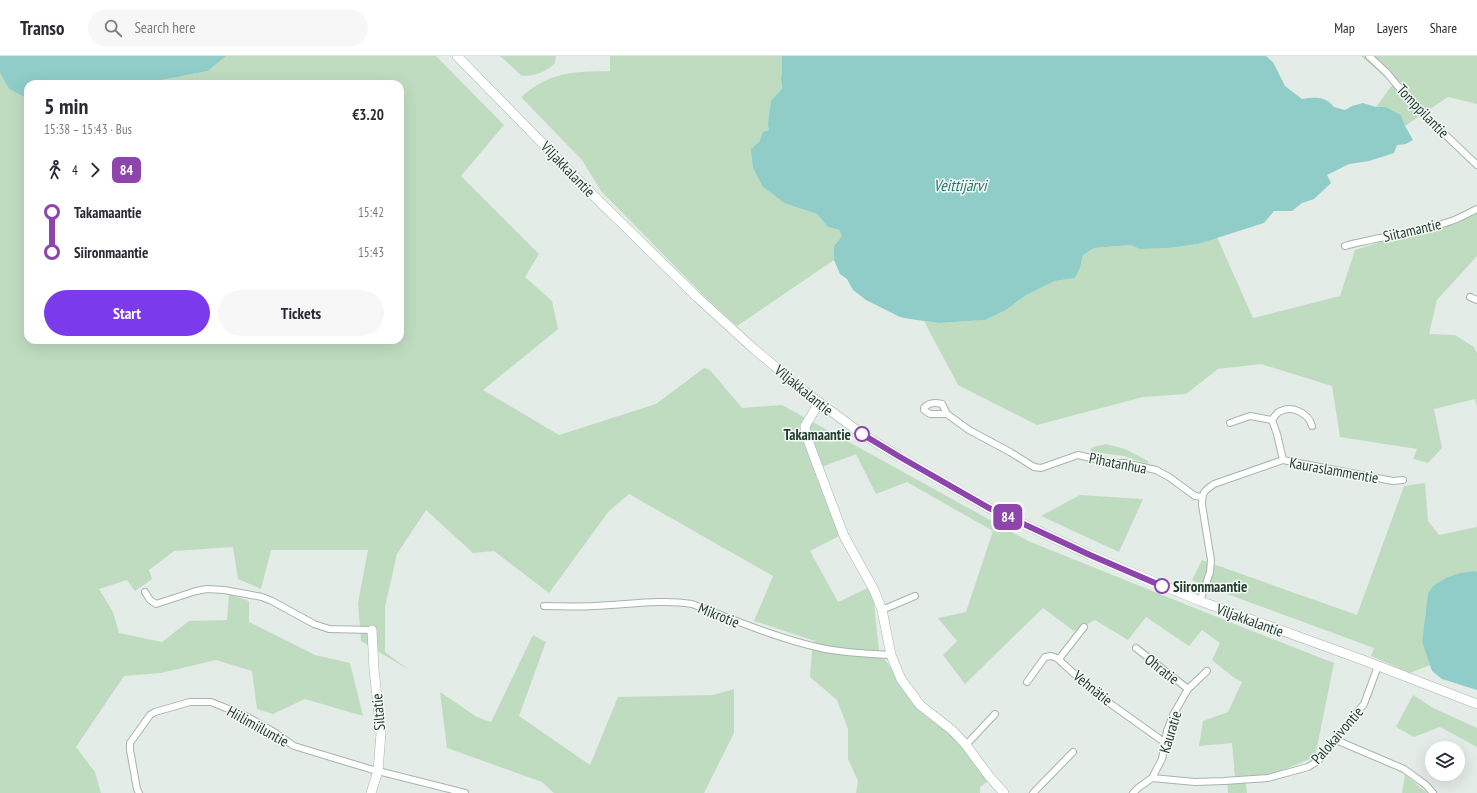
<!DOCTYPE html>
<meta charset="utf-8">
<style>
:root{--surface:#fff;--page:#f7f7f7;--text:#2b2b33;--muted:#7c7c81;--line:#e1e1e2;--accent:#7c3aed}
body{margin:0;font-family:"PT Sans Narrow",sans-serif;background:var(--page);color:var(--text);height:100vh;display:flex;flex-direction:column;font-size:15px;white-space:nowrap}
*{box-sizing:border-box;margin:0}
p{font-size:13px;color:var(--muted)}
.icon{flex:none;width:22px;height:22px;fill:none;stroke:currentColor;stroke-width:2;stroke-linecap:round;stroke-linejoin:round}
.map{position:relative;flex:1;overflow:hidden}
.sheet{position:absolute;left:24px;top:24px;width:380px;height:264px;display:flex;flex-direction:column;background:var(--surface);border-radius:12px;box-shadow:0 4px 16px #0002}
.sheet>*{flex:none}
.badge{padding:0 8px;border-radius:6px;font-size:14px;line-height:26px}
.controls{position:absolute;left:1425px;top:685px;display:grid;gap:8px}
.controls a{display:grid;place-items:center;width:40px;height:40px;border-radius:50%;background:var(--surface);box-shadow:0 4px 16px #0002;font-size:20px}
.map>.badge{position:absolute;translate:-50% -50%;box-shadow:0 0 0 2px #fff}
.legs{display:flex;align-items:center;gap:6px;height:44px;padding:0 20px;font-size:13px}
.legs p{margin-inline-start:auto}
.summary{display:flex;align-items:center;justify-content:space-between;height:68px;padding:0 20px}
h1{font-size:22px;font-weight:600;line-height:30px}
.cta{display:flex;gap:8px;margin-top:auto;padding:8px 20px}
.cta a{flex:1;height:46px;border-radius:24px;background:var(--accent);color:#fff;font-size:16px;font-weight:600;line-height:46px;text-align:center}
.cta a+a{background:var(--page);color:var(--text)}
ul{padding:0 20px;list-style:none}
li{display:flex;align-items:center;gap:14px;height:40px;font-size:15px}
li i{display:grid;place-items:center;width:6px;height:100%;margin:0 5px;background:currentColor}
li i::after{content:'';width:10px;height:10px;margin:-5px;border:3px solid;border-radius:50%;background:var(--surface)}
li p{margin-inline-start:auto}
li:first-child i{background:linear-gradient(#0000 50%,currentColor 0)}
li:last-child i{background:linear-gradient(currentColor 50%,#0000 0)}
header{display:flex;align-items:center;gap:24px;box-sizing:border-box;height:56px;padding:0 20px;background:var(--surface);border-bottom:1px solid var(--line)}
header strong{font-size:19px}
nav{display:flex;gap:22px;margin-inline-start:auto;font-size:14px}
.search{width:280px;height:36px;background:var(--page);display:flex;align-items:center;gap:10px;box-sizing:border-box;padding:0 14px;border-radius:22px;color:var(--muted);font-size:15px}
.map>svg:first-child{display:block}
.green{fill:#bfdcc0}
.water{fill:#90cdc8}
.lines{fill:none;stroke-linecap:round;stroke-linejoin:round}
.street-casing{stroke:#a7b4ad;stroke-width:8}
.secondary-casing{stroke:#a3b7ac;stroke-width:10}
.street{stroke:#fff;stroke-width:6}
.secondary{stroke:#fff;stroke-width:9}
.line-1-casing{stroke:#fff;stroke-width:9}
.line-1{stroke:#8e44ad;stroke-width:6}
.stop-1-dot{fill:#fff;stroke:#8e44ad;stroke-width:2}
.labels{text-anchor:middle;dominant-baseline:central;stroke-width:3;stroke-linejoin:round;paint-order:stroke}
.street-label{font-size:15px;fill:#253d31;stroke:#f4f9f6}
.stop-label{font-size:15px;font-weight:bold;fill:#253d31;stroke:#f4f9f6;text-anchor:end}
.water-label{font-size:16px;font-style:italic;fill:#23746f;stroke:#f4f9f6}
</style>
<header>
<strong>Transo</strong>
<div class="search"><svg class="icon" aria-label="search" viewBox="0 0 24 24"><circle cx="10" cy="10" r="6"/><path d="M15 15l6 6"/></svg>Search here</div>
<nav><a>Map</a><a>Layers</a><a>Share</a></nav>
</header>
<div class="map">
<svg width="1477" height="737" viewBox="0 0 1477 737">
<rect width="100%" height="100%" fill="#e4ece7"/>
<g class="green">
<path d="M226 0H436L504 69 461 120 539 198 525 221 552 245 558 273 483 334 559 379 656 348 704 312 710 314 742 352 782 349 1028 485 1227 565 1334 607 1315 701 1273 718 1245 720 1247 737H1228L1227 722 1235 721 1232 687 1199 690 1203 665 1228 656 1242 626 1233 621 1212 604 1220 587 1202 574 1189 590 1146 561 1128 584 1095 564 1074 575 1043 552 965 628 943 599 957 585 938 562 966 556 993 475 907 426 876 438 856 398 819 412 845 477 810 495 838 546 872 530 879 595 924 659 956 682 988 725 980 731V737H856L858 725 848 703V673L837 644 810 621 812 595 815 585 754 565 773 520 629 438 609 455 549 537 494 495 473 497 426 454 397 498 385 551V596L409 614 361 585 358 547 368 494H271L261 533 238 523 233 491 174 495 149 514 152 523 135 535 127 524 99 533 113 556 119 577 162 586 189 565 227 564 229 538 249 545V566L315 599 350 607 363 660 305 643 273 658 257 653 252 615 216 604 161 617 124 620 76 691 95 716 101 737H0V17L9 33 28 43V284H400V28H141L208 15Z"/>
<path d="M500 0H556L555 7C546 16 535 20 522 20Z"/>
<path d="M610 0H782V13L781 22 782 34 771 46 769 74 763 76 759 86 763 131 784 147 817 158 828 171 839 174 842 180 834 190V204L737 270 707 243 601 135 582 104 521 41C551 15 573 16 610 15Z"/>
<path d="M1361 0H1477V48L1448 41 1405 70 1401 59 1386 51H1376L1393 28Z"/>
<path d="M1477 157V200L1437 244 1429 278 1455 279 1474 291 1477 297V351L1475 343 1434 353 1442 392 1428 407 1413 403 1417 393 1340 381 1332 330 1261 308 1218 313 1186 338 1143 341 1037 369 958 329 924 265 939 267 985 264 1006 254 1026 239 1055 225 1075 222 1080 212 1083 199 1094 192 1130 189 1140 193 1169 192 1198 188 1217 181 1253 262 1340 240 1355 194Z"/>
<path d="M1106 388 1125 393 1148 405V408L1124 400 1092 396 1090 394 1093 391Z"/>
<path d="M1425 427 1428 465 1439 479 1477 471V516L1475 515 1433 530 1428 537 1422 586 1430 609 1410 617 1371 600 1374 592 1227 538 1192 524 1202 504 1357 559 1404 430Z"/>
<path d="M1080 439 1143 443 1119 496 1041 460Z"/>
<path d="M533 579 546 586 519 660 590 709 618 641 713 639 734 633V677L704 737H554L542 726 447 692 440 636 477 661 491 666Z"/>
<path d="M1413 639 1433 652 1477 672V691L1440 671 1414 681 1396 671Z"/>
<path d="M1405 719 1427 737H1402Z"/>
</g>
<g class="water">
<path d="M0 0H226L208 15 141 28H28V43L9 33 0 17Z"/>
<path d="M782 0H1266L1273 6 1285 30 1302 43C1314 41 1326 40 1334 51L1345 54 1352 50 1363 47 1376 51H1386L1401 59 1405 70 1413 84 1406 88 1397 89 1394 97 1369 105 1349 108 1327 119 1331 127 1314 143 1302 147 1292 155H1274L1264 167 1198 188 1169 192 1140 193 1130 189 1094 192 1083 199 1080 212 1075 222 1055 225 1026 239 1006 254 985 264 939 267 910 263 900 261 866 244 853 234 847 223 840 218 834 204V190L842 180 839 174 828 171 817 158 784 147 763 131 753 112 751 93 759 86 763 76 769 74 768 68 771 45 782 33 781 22 782 13Z"/>
<path d="M1475 515 1477 516V634L1442 623 1432 615 1422 586 1428 537 1433 530 1446 522 1460 517Z"/>
</g>
<g class="lines">
<g class="street-casing">
<g id="street">
<path d="M1369 0 1387 17 1411 46 1477 109"/>
<path d="M1345 190C1381 180 1419 177 1454 164 1462 161 1470 156 1477 153"/>
<path d="M1470 241 1477 244"/>
<path d="M947 358 942 348C935 346 929 346 924 352V354L930 358H947L969 374 1010 396 1034 411 1041 412 1078 399 1113 407H1125L1156 414 1169 421 1195 440 1202 441"/>
<path d="M1272 364C1274 361 1277 356 1281 355 1293 349 1309 358 1312 370"/>
<path d="M1230 367 1250 360 1272 364 1277 378 1283 404"/>
<path d="M145 536 150 544 156 548 196 535 207 533 224 534 262 541 272 545 314 568 329 573 372 574"/>
<path d="M1200 545 1210 516 1211 504 1202 449C1202 436 1204 435 1214 428L1283 404 1393 425 1403 424"/>
<path d="M544 550C561 550 577 551 594 550 627 549 660 543 692 548 735 564 776 582 821 592 844 597 868 598 891 599"/>
<path d="M882 554 915 540"/>
<path d="M1136 592 1188 633"/>
<path d="M1059 603 1084 571"/>
<path d="M1027 626 1045 601 1051 600 1057 602 1094 636 1164 686"/>
<path d="M1336 684 1404 713 1426 729 1433 737"/>
<path d="M966 689 995 658"/>
<path d="M1152 722 1162 703 1167 675 1173 659 1188 633 1207 615"/>
<path d="M139 737 137 733 130 694V687L150 659 155 656 190 646H211L246 660 274 676 294 690 370 713 465 737"/>
<path d="M1033 737 1073 696"/>
<path d="M1133 737 1138 732 1152 722 1195 726 1224 725 1268 722 1308 711 1318 705 1364 648 1378 610"/>
</g>
</g>
<g class="secondary-casing">
<g id="secondary">
<path d="M457 0 598 144 697 241 754 293 804 335 862 378 900 401 989 452 1090 499 1200 545 1363 604 1477 648"/>
<path d="M819 347 805 370 806 379 844 480 874 534 882 554 891 599 901 623 920 649 952 674 966 689 989 720 1004 737"/>
<path d="M371 737 378 715 381 677 374 614 372 574"/>
</g>
</g>
<use href="#street" class="street"/>
<use href="#secondary" class="secondary"/>
</g>
<g class="lines">
<g class="line-1-casing">
<path id="line-1" d="M862 378 900 401 989 452 1090 499 1162 530"/>
</g>
<use href="#line-1" class="line-1"/>
</g>
<g class="stop-1-dot">
<circle cx="862" cy="378" r="7"/>
<circle cx="1162" cy="530" r="7"/>
</g>
<g class="labels">
<g class="street-label">
<text transform="translate(1423 55) rotate(46)">Tomppilantie</text>
<text transform="translate(568 113) rotate(46)">Viljakkalantie</text>
<text transform="translate(1412 174) rotate(-13)">Siitamantie</text>
<text transform="translate(804 334) rotate(39)">Viljakkalantie</text>
<text transform="translate(1118 407) rotate(11)">Pihatanhua</text>
<text transform="translate(1334 414) rotate(10)">Kauraslammentie</text>
<text transform="translate(719 559) rotate(22)">Mikrotie</text>
<text transform="translate(1250 564) rotate(20)">Viljakkalantie</text>
<text transform="translate(1162 613) rotate(38)">Ohratie</text>
<text transform="translate(1093 632) rotate(39)">Vehnätie</text>
<text transform="translate(378 656) rotate(-95)">Siltatie</text>
<text transform="translate(258 670) rotate(29)">Hiilimiiluntie</text>
<text transform="translate(1170 676) rotate(-73)">Kauratie</text>
<text transform="translate(1337 679) rotate(-49)">Palokaivontie</text>
</g>
<g class="stop-label">
<text x="851" y="378">Takamaantie</text>
<text x="1173" y="530" text-anchor="start">Siironmaantie</text>
</g>
<g class="water-label">
<text x="960" y="129">Veittijärvi</text>
</g>
</g>
</svg>
<div class="controls">
<a><svg class="icon" aria-label="layers" viewBox="0 0 24 24"><path d="M12 4l9 5-9 5-9-5zM3 14l9 5 9-5"/></svg></a>
</div>
<b class="badge" style="left:1008px;top:461px;background:#8e44ad;color:#fff">84</b>
<section class="sheet">
<div class="summary"><div><h1>5 min</h1><p>15:38 – 15:43 · Bus</p></div><b>€3.20</b></div>
<div class="legs"><svg class="icon" aria-label="walk" viewBox="0 0 24 24"><circle cx="13" cy="4" r="2"/><path d="M13 8l-2 6 4 7M11 14l-3 7M7 12l3-4h3l4 4"/></svg>4<svg class="icon" aria-label="forward" viewBox="0 0 24 24"><path d="M9 5l7 7-7 7"/></svg><b class="badge" style="background:#8e44ad;color:#fff">84</b></div>
<ul>
<li><i style="color:#8e44ad"></i><b>Takamaantie</b><p>15:42</p></li>
<li><i style="color:#8e44ad"></i><b>Siironmaantie</b><p>15:43</p></li>
</ul>
<div class="cta"><a>Start</a><a>Tickets</a></div>
</section>
</div>
